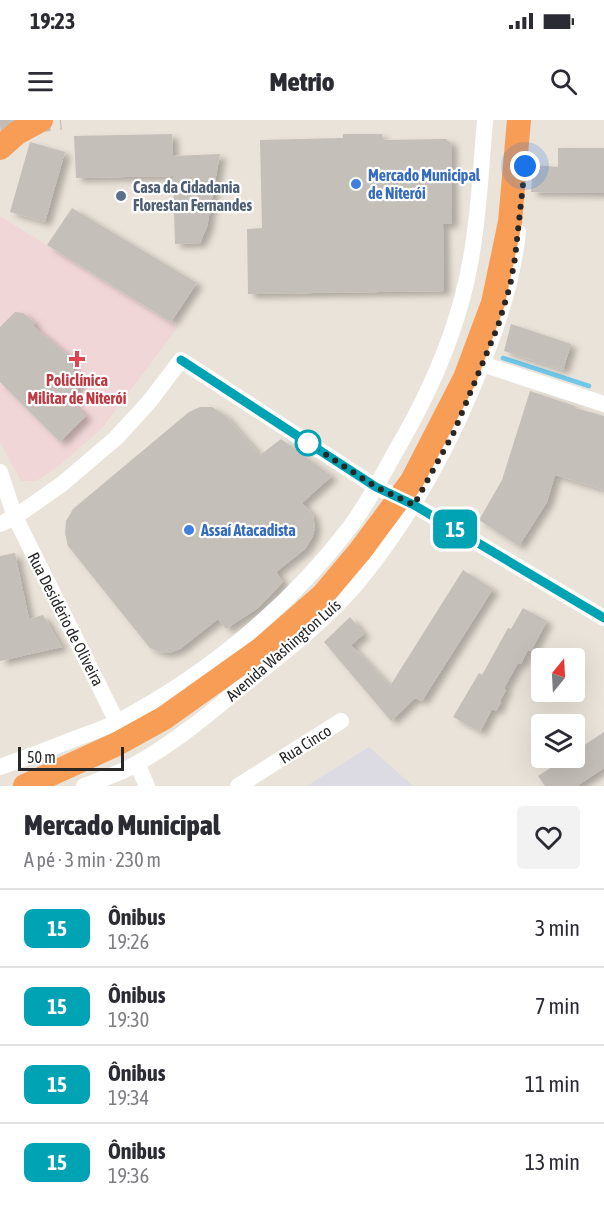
<!DOCTYPE html>
<html lang="pt">
<meta charset="utf-8">
<style>
:root{--surface:#fff;--page:#f2f2f3;--text:#2b2b33;--muted:#7c7c81;--line:#e1e1e2}
body{margin:0;font-family:"Asap Condensed",sans-serif;background:var(--page);color:var(--text);height:100vh;display:flex;flex-direction:column;font-size:22px;white-space:nowrap}
*{box-sizing:border-box;margin:0}
p{font-size:20px;color:var(--muted)}
.icon{flex:none;width:33px;height:33px;fill:none;stroke:currentColor;stroke-width:2;stroke-linecap:round;stroke-linejoin:round}
.map{position:relative;height:666px;overflow:hidden}
.panel{display:flex;flex-direction:column;background:var(--surface);flex:1}
.panel>*{flex:none}
.badge{padding:0 12px;border-radius:9px;font-size:21px;line-height:39px}
.needle{width:39px;rotate:18deg}
.fabs{position:absolute;left:531px;top:528px;display:grid;gap:12px}
.fabs a{display:grid;place-items:center;width:54px;height:54px;border-radius:6px;background:var(--surface);box-shadow:0 6px 24px #0002;font-size:30px}
.scale{position:absolute;left:18px;bottom:15px;width:106px;box-sizing:border-box;padding-left:6px;border:3px solid #272727;border-top:0;font-size:16px;line-height:21px;white-space:nowrap;color:#272727;-webkit-text-stroke:4px #fff;paint-order:stroke}
.you{position:absolute;width:30px;height:30px;margin:-15px;border:4px solid #fff;border-radius:50%;background:#1a73e8;box-shadow:0 0 0 9px #1a73e833}
.map>.badge{position:absolute;translate:-50% -50%;box-shadow:0 0 0 3px #fff}
.round{display:grid;place-items:center;flex:none;width:63px;height:63px;border-radius:6px;background:var(--page)}
.head{display:flex;align-items:center;justify-content:space-between;height:102px;padding:0 24px}
h1{font-size:28px;font-weight:800;line-height:45px}
ul{padding:0;list-style:none}
li{display:flex;align-items:center;gap:18px;height:78px;padding:0 24px;border-top:2px solid var(--line)}
li div{flex:1}
li b{display:block;font-size:22px}
li em{font-style:normal}
li .badge{min-width:66px;font-weight:700;text-align:center}
.status{display:flex;justify-content:space-between;align-items:center;height:42px;padding:0 30px;background:var(--surface);direction:ltr}
.status svg{height:16px;fill:currentColor}
header{display:flex;justify-content:space-between;align-items:center;height:78px;padding:0 24px;background:var(--surface);font-size:27px;font-weight:800}
.map>svg:first-child{display:block}
.industrial{fill:#dcdae2}
.medical{fill:#f1d6d7}
.lines{fill:none;stroke-linecap:round;stroke-linejoin:round}
.stream{stroke:#6fc7e9;stroke-width:4.5}
.building{fill:#c5bfb9;filter:url(#shadow)}
.major-tunnel{stroke:#c3bdb5;stroke-width:20;stroke-dasharray:20 10;stroke-linecap:butt}
.minor{stroke:#fff;stroke-width:16}
.highway{stroke:#f79d56;stroke-width:24}
.line-casing{stroke:#fff;stroke-width:14}
.line{stroke:#00a3b4;stroke-width:9}
.walk{stroke:#272727;stroke-width:6;stroke-dasharray:0 10.8}
.shop-dot{fill:#3f7fe0;stroke:#fff;stroke-width:2}
.service-dot{fill:#5c6f8a;stroke:#fff;stroke-width:2}
.health-dot{fill:#e0444e;stroke:#fff;stroke-width:2}
.stop-dot{fill:#fff;stroke:#00a3b4;stroke-width:3}
.labels{text-anchor:middle;dominant-baseline:central;stroke-width:4.5;stroke-linejoin:round;paint-order:stroke}
.shop-label{font-size:16px;font-weight:bold;fill:#366cbe;stroke:#fff;text-anchor:start}
.service-label{font-size:16px;font-weight:bold;fill:#4e5e75;stroke:#fff;text-anchor:start}
.health-label{font-size:16px;font-weight:bold;fill:#be3a42;stroke:#fff}
.street-label{font-size:16px;fill:#272727;stroke:#fff}
</style>
<div class="status"><b>19:23</b><svg viewBox="0 0 49 12"><path d="M0 12V9h3v3zM5 12V6h3v6zM10 12V3h3v9zM15 12V0h3v12zM26 1h20v11H26zM47 4h2v5h-2z"/></svg></div>
<header><svg class="icon" aria-label="menu" viewBox="0 0 24 24"><path d="M4 6h16M4 12h16M4 18h16"/></svg>Metrio<svg class="icon" aria-label="search" viewBox="0 0 24 24"><circle cx="10" cy="10" r="6"/><path d="M15 15l6 6"/></svg></header>
<div class="map">
<svg width="604" height="666" viewBox="0 0 604 666">
<defs>
<filter id="shadow"><feDropShadow dx="6" dy="4" stdDeviation="3" flood-color="#0004"/></filter>
</defs>
<rect width="100%" height="100%" fill="#eae3d9"/>
<path class="industrial" d="M369 627 413 666H307Z"/>
<path class="medical" d="M0 96 178 207 103 307 59 346 36 361H21L0 322Z"/>
<g class="lines">
<path class="stream" d="M503 238 589 266"/>
</g>
<g class="building">
<path d="M172 14 173 36 220 34 207 107 200 123 175 124 173 56 76 58 74 16Z"/>
<path d="M343 14H382V20L446 19 451 23 452 104H443L444 171 248 174 247 109 262 108 260 20 343 18Z"/>
<path d="M30 22 65 32 45 102 10 92Z"/>
<path d="M558 28H604V73L531 72 533 45 558 47Z"/>
<path d="M72 88 197 163 171 202 47 125Z"/>
<path d="M15 192 23 193 35 203 33 206 68 235 75 254 73 256 81 264 67 277 86 296 60 322 0 262V207Z"/>
<path d="M511 204 571 224 563 250 504 231Z"/>
<path d="M530 271 575 286V288L604 296V370L555 355 547 382 519 426 479 400 502 360Z"/>
<path d="M200 287H212L225 295 260 335 281 319 332 356 302 383 313 395 315 408 312 418 305 429 276 452 283 462 258 488 226 509 218 499 180 529 169 533 159 532 150 528 68 426 65 413 66 401 73 389 189 292Z"/>
<path d="M15 433 29 499 43 495 62 527 0 541V436Z"/>
<path d="M463 450 493 469 422 581 415 578 391 601 324 522 350 497 364 514 351 525 390 566Z"/>
<path d="M523 488 547 501 531 531 528 530 521 544 518 543 504 568 506 570 500 581 501 582 496 591 492 589 480 612 453 597 479 553 482 555 508 508 511 509Z"/>
<path d="M604 612V648L577 666H545L538 656 566 638H574V632Z"/>
</g>
<g class="lines">
<path class="major-tunnel" d="M0 5 61 0"/>
<g class="minor">
<path d="M482 244 604 284"/>
<path d="M0 352 15 397 117 602"/>
<path d="M0 404 15 397 62 364 116 318 149 282 181 240 376 367 414 385 604 498"/>
<path d="M137 644 147 666"/>
<path d="M0 647C26 638 51 628 77 618 90 613 106 608 119 601 208 554 289 487 350 407 368 383 382 356 397 329 425 281 449 230 463 175 478 118 480 59 485 0"/>
<path d="M84 666C102 659 121 653 138 643 175 622 208 595 240 568 281 535 324 502 358 462 407 402 445 335 474 264 495 214 512 166 518 112"/>
<path d="M238 666 341 601"/>
</g>
<g class="highway">
<path d="M0 28 17 13 41 0"/>
<path d="M25 666 117 624 164 598 261 529 323 475 360 431 412 361 465 258 493 183 510 102 519 0"/>
</g>
</g>
<g class="lines">
<g class="line-casing">
<path id="line" d="M181 240 376 367 414 385 604 498"/>
</g>
<use href="#line" class="line"/>
<path class="walk" d="M308 323 376 367 414 385 454 312 498 206 510 166 515 138 525 46"/>
</g>
<g class="shop-dot">
<circle cx="356" cy="64" r="6"/>
<circle cx="189" cy="410" r="6"/>
</g>
<circle class="service-dot" cx="121" cy="76" r="6"/>
<path class="health-dot" d="M74 230h6v6h6v6h-6v6h-6v-6h-6v-6h6z"/>
<circle class="stop-dot" cx="308" cy="323" r="12"/>
<g class="labels">
<g class="shop-label">
<text x="368" y="55">Mercado Municipal<tspan x="368" dy="18">de Niterói</tspan></text>
<text x="201" y="410">Assaí Atacadista</text>
</g>
<g class="service-label">
<text x="133" y="67">Casa da Cidadania<tspan x="133" dy="18">Florestan Fernandes</tspan></text>
</g>
<g class="health-label">
<text x="77" y="260">Policlínica<tspan x="77" dy="18">Militar de Niterói</tspan></text>
</g>
<g class="street-label">
<text transform="translate(66 499) rotate(63)">Rua Desidério de Oliveira</text>
<text transform="translate(283 530) rotate(-41)">Avenida Washington Luís</text>
<text transform="translate(305 624) rotate(-32)">Rua Cinco</text>
</g>
</g>
</svg>
<div class="fabs">
<a><svg class="needle" viewBox="-14 -14 28 28"><path d="M0-13l5 13h-10z" fill="#e53935"/><path d="M0 13l5-13h-10z" fill="#7c7c81"/></svg></a>
<a><svg class="icon" aria-label="layers" viewBox="0 0 24 24"><path d="M12 4l9 5-9 5-9-5zM3 14l9 5 9-5"/></svg></a>
</div>
<div class="scale">50 m</div>
<div class="you" style="left:525px;top:46px"></div>
<b class="badge" style="left:455px;top:409px;background:#00a3b4;color:#fff">15</b>
</div>
<section class="panel">
<div class="head"><div><h1>Mercado Municipal</h1><p>A pé · 3 min · 230 m</p></div><a class="round"><svg class="icon" aria-label="heart" viewBox="0 0 24 24"><path d="M12 20l-8-8c-3-5 5-10 8-4 3-6 11-1 8 4z"/></svg></a></div>
<ul>
<li><span class="badge" style="background:#00a3b4;color:#fff">15</span><div><b>Ônibus</b><p>19:26</p></div><em>3 min</em></li>
<li><span class="badge" style="background:#00a3b4;color:#fff">15</span><div><b>Ônibus</b><p>19:30</p></div><em>7 min</em></li>
<li><span class="badge" style="background:#00a3b4;color:#fff">15</span><div><b>Ônibus</b><p>19:34</p></div><em>11 min</em></li>
<li><span class="badge" style="background:#00a3b4;color:#fff">15</span><div><b>Ônibus</b><p>19:36</p></div><em>13 min</em></li>
</ul>
</section>
